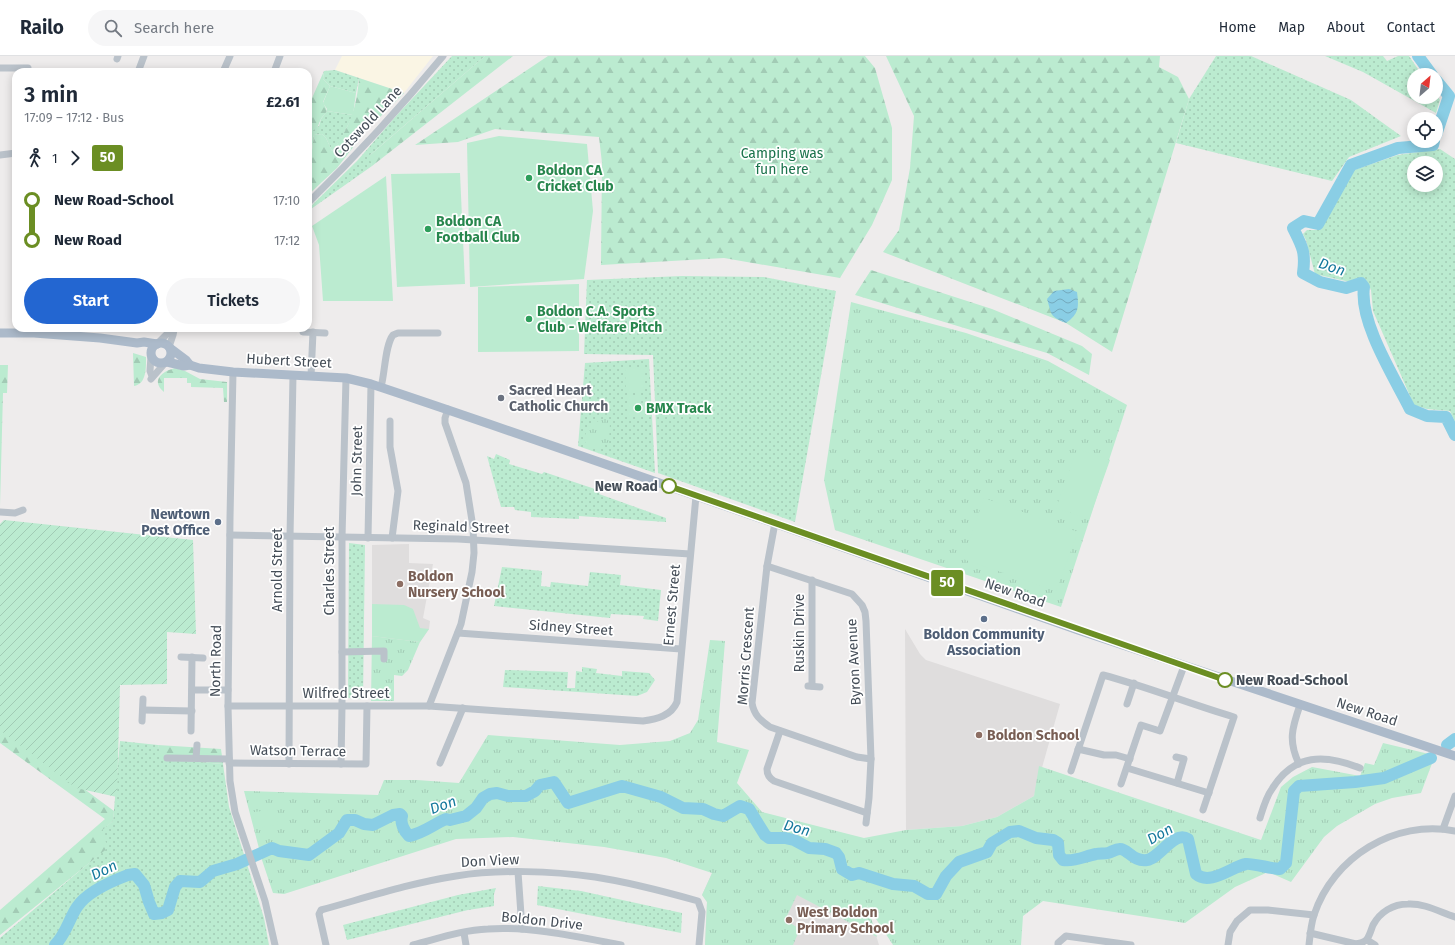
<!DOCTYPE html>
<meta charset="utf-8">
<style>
:root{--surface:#fff;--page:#f6f6f7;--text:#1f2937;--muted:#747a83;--line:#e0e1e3;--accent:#2366d1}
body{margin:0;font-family:"Fira Sans",sans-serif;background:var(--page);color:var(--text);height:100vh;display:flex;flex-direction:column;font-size:15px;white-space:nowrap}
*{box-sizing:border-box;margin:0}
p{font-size:13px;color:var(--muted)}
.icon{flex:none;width:22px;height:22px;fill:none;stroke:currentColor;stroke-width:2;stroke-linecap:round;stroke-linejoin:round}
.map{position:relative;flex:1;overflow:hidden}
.panel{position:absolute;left:12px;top:12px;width:300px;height:264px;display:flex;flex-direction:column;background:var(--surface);border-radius:12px;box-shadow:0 2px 10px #0003}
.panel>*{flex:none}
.badge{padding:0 8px;border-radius:3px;font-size:14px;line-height:26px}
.needle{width:26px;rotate:28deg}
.fabs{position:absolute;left:1407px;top:12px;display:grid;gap:8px}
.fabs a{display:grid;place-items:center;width:36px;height:36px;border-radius:50%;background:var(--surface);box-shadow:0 2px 10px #0003;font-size:20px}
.map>.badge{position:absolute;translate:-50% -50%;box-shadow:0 0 0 2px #fff}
.legs{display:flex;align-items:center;gap:6px;height:44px;padding:0 12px;font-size:13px}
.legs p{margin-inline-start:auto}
.overview{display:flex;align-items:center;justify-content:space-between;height:68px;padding:0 12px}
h1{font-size:22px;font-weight:600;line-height:30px}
.primary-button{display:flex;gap:8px;margin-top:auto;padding:8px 12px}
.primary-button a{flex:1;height:46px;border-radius:24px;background:var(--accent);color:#fff;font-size:16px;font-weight:600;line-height:46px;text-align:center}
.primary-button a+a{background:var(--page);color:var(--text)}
ul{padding:0 12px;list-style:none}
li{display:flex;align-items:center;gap:14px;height:40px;font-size:15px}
li i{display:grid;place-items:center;width:6px;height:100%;margin:0 5px;background:currentColor}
li i::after{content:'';width:10px;height:10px;margin:-5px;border:3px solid;border-radius:50%;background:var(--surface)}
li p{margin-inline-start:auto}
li:first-child i{background:linear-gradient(#0000 50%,currentColor 0)}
li:last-child i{background:linear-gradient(currentColor 50%,#0000 0)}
header{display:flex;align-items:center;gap:24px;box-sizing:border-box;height:56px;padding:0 20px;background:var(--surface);border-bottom:1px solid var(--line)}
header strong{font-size:19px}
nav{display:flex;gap:22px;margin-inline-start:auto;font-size:14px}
.search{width:280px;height:36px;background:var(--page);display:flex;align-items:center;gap:10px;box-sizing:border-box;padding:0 14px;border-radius:22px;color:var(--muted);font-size:15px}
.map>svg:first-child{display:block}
.commercial{fill:#faf5e4}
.education{fill:#dfdddd}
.grass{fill:url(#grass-dots);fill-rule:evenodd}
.forest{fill:url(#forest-firs)}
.park{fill:url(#park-tufts)}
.garden{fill:url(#garden-furrows)}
.pitch{fill:#bbebd0}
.water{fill:url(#water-waves)}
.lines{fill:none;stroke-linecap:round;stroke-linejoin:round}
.river{stroke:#8acee5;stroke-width:12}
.minor{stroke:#bac2ca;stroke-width:7}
.major{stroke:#acbaca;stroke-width:9}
.line-1-casing{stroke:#fff;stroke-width:9}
.line-1{stroke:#6b8e23;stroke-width:6}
.leisure-dot{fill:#2e9e5b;stroke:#fff;stroke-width:1.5}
.worship-dot{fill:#6b7280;stroke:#fff;stroke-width:1.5}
.stop-1-dot{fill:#fff;stroke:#6b8e23;stroke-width:2}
.service-dot{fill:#5c6f8a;stroke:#fff;stroke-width:1.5}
.education-dot{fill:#8d6e63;stroke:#fff;stroke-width:1.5}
.labels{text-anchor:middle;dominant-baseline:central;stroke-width:3.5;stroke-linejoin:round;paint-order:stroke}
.street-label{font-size:14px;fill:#454e58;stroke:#fff}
.park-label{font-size:14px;fill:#1b734c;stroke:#fff}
.leisure-label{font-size:14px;font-weight:bold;fill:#27864d;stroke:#fff;text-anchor:start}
.worship-label{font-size:14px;font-weight:bold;fill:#5b616d;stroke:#fff;text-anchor:start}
.stop-label{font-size:14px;font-weight:bold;fill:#454e58;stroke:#fff;text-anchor:end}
.service-label{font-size:14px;font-weight:bold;fill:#4e5e75;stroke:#fff;text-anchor:end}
.education-label{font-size:14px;font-weight:bold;fill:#785e54;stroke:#fff;text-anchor:start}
.water-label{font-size:15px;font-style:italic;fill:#14789c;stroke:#fff}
</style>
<header>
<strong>Railo</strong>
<div class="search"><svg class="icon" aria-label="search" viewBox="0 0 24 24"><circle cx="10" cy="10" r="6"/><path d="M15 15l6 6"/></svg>Search here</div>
<nav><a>Home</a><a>Map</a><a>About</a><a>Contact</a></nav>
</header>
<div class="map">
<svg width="1455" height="889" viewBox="0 0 1455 889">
<defs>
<pattern id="grass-dots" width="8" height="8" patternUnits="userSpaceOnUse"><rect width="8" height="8" fill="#bbebd0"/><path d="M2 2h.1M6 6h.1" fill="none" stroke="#a2cbb5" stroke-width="1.8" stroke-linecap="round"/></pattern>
<pattern id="forest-firs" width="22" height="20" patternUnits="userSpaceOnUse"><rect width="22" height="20" fill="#bbebd0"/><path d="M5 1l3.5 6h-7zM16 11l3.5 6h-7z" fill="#a2cbb5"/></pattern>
<pattern id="park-tufts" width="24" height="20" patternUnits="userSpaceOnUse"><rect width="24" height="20" fill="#bbebd0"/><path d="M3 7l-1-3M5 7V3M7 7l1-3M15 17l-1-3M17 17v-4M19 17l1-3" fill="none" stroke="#a2cbb5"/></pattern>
<pattern id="garden-furrows" width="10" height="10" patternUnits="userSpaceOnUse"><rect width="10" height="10" fill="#bbebd0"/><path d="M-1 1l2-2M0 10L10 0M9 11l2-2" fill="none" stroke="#a2cbb5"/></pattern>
<pattern id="water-waves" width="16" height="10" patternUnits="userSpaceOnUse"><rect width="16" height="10" fill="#8acee5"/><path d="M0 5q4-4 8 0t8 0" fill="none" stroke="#73a9bc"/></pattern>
</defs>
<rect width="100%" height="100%" fill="#eeecec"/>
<path class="commercial" d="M342 0H433L404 37 335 14Z"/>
<g class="education">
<path d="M409 488V507L433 508 423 562 430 565 429 573 420 586 372 580V489Z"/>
<path d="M905 573 920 598 926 604 1060 648 1034 740 997 761 962 770 906 774Z"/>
<path d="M712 817 866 847 879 889H705L707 846 702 839Z"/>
</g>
<g class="grass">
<path d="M452 0H485L370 99 372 110 311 153 310 151 357 105 396 60Z"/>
<path d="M1216 0H1251L1351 44 1401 80 1349 101 1332 125 1176 87 1189 43Z"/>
<path d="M1325 0H1383L1387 5 1398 0H1409L1422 19H1414V41H1436V38L1440 44 1436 57 1363 16Z"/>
<path d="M335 14 359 22 356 37 330 30 323 23 324 15Z"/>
<path d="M327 55 353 59 341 83 332 95 326 82 322 78 314 79 310 109 308 113V76L319 70 321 63Z"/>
<path d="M1440 93 1455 103V366L1450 355 1427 353 1414 349 1373 255 1371 234 1366 224 1358 222 1350 226 1315 218 1306 184 1303 178 1307 174H1317L1354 114 1398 99ZM1414 107H1436V129H1414Z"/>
<path d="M682 220 764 221 836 235 795 466 658 417 653 299 584 298 587 224Z"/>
<path d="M649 303 655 417 578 390 585 307Z"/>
<path d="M496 398 510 404 509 408 542 418 544 416 601 435 599 438 666 462V466L579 460V463L531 461V456L515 454 514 451H501L487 400 494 403Z"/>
<path d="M349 487 365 489 363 643 348 642Z"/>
<path d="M502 511 542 515 541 530 550 531 551 526 588 530 590 516 621 519 620 529 661 534 658 565 643 563 644 560 611 558 610 562 494 550Z"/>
<path d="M582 611 597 613 596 617 622 620V615L649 617 655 624 647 636 637 640 503 631 505 614 568 616 567 632H575L576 615 582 616Z"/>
<path d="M120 685 158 689 163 703 223 708 229 751 264 862 269 889H0V882L108 791 99 776 113 765Z"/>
<path d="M538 830 581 835 682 857 681 877 537 849Z"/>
<path d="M496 832 494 838V850L468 854 347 884 343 869 458 839Z"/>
</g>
<g class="forest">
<path d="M485 0H513L372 110 369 100Z"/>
<path d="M548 0H865L875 12 892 72V124L872 169 840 222 724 202 601 209 602 107 599 81 495 73 458 86 415 89Z"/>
<path d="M886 0H1160L1159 11 1178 21 1189 43 1112 296 1066 267 883 196 899 174 910 112 914 60Z"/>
<path d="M324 15 323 23 330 30 323 46 327 55C325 58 322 61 321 63 316 73 320 72 308 76V51Z"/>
<path d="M359 22 404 37 376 65 368 64 362 72 361 81 337 112 308 139V113L310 109 314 79 322 78 326 82 332 95C350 72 357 50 359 22Z"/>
<path d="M871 214 992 253 1082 290 1092 298 1089 319 1047 297 855 239Z"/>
<path d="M133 297 146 301C146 311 147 328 134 330Z"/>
<path d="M0 309H8L7 337H3L0 450Z"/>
<path d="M175 312 185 315 200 323 227 326V346H224L223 332 191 331V327H187V322H164V336C150 324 163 315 175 312Z"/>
<path d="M0 671 114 755 113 765 100 776 109 791 0 879V854L105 763 0 687Z"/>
<path d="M158 689 221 693 223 708 162 703Z"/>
</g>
<g class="park">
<path d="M851 246 966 277 1048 305 1127 349 1061 551 835 474 824 424Z"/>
<path d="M605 362 610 366 609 386C586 406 570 375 605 362Z"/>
<path d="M372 580 420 586 408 614 402 620 394 619V645H371Z"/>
<path d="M710 584 725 585 717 686 749 694 737 727 762 756 864 782 906 774 962 770 997 761 1034 740 1039 710 1261 784 1281 731 1293 721 1312 711 1360 720 1365 707 1374 709 1383 687 1429 698 1434 702 1421 737 1392 742 1375 748 1337 770 1324 781 1291 826 1268 816 1235 831 1185 867 1043 845 1023 860 1021 889H893L867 849 877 881 797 839 785 864 800 873 793 889H705L707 846 702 839 712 817 666 802 604 791 513 781 456 783 284 838 273 837 262 804 244 735 378 739 384 724H417L459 727 488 679 620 689 670 685 690 677 698 664Z"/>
</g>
<path class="garden" d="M4 464 193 484 196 578 167 576V628L120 629 117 741 76 732 0 674V468Z"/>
<g class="pitch">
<path d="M330 30 356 37 353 59 327 55V53L323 47Z"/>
<path d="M499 80 587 88 593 155 584 223 470 231 467 87Z"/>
<path d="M460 117 465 228 397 231 391 118Z"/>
<path d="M386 120 393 245H323L319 189 312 170Z"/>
<path d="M579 228V295L478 296V231Z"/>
<path d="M643 311 644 337H626L625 312Z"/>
<path d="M627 341H640L641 348H648V355H642V360H628Z"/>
<path d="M1077 393 1110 404 1089 463 1056 452Z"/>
<path d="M984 442 1078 476 1056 535 963 503Z"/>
<path d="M372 548 404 549 413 553 420 572 429 573 420 586 372 580Z"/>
<path d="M277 753 278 769 255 772 253 756Z"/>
</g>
<path class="water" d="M1069 233 1077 236C1079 251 1079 258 1066 267 1049 260 1052 259 1047 243L1054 235Z"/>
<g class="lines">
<g class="river">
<path d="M1418 0 1432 19"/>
<path d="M1436 24 1449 40 1436 79"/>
<path d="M1434 85 1433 89 1398 92 1351 109 1318 168 1304 165 1293 172C1302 190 1306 196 1303 217L1320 226 1346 232 1361 227 1364 231C1359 266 1394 321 1410 353L1427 360 1446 361 1455 379"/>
<path d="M1447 689 1455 683"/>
<path d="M55 889C66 878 69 863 77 851 87 836 112 825 128 819L135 818 144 829 149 846 154 858 162 857 168 854 175 831 180 825 200 826 213 815 237 808 272 792 279 795 309 799 339 777 347 764H355L364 768 373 769 393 759 400 758 402 760C400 767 404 775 409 780 424 777 432 769 446 763L450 764 466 760 476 752 483 742 490 738 497 737 508 740H526L535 735 540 729 554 726 568 747 622 730 661 741 683 752 703 753 714 758 723 760 740 750 749 753 765 779 769 782H785L794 784 809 792 825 793 836 797 839 801 842 813 852 819 859 817 893 828 914 830 928 838H936L946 820 959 806 987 796 992 787 1010 776 1019 775 1036 782 1053 784 1058 787 1059 799 1063 804C1075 806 1085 800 1096 798 1100 797 1104 798 1108 797 1112 796 1115 793 1120 793 1128 793 1133 806 1147 804 1160 802 1174 774 1188 783L1196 818C1210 830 1231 811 1246 808 1251 807 1273 813 1280 813L1286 807 1294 735 1299 730 1355 726 1384 722 1431 702"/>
</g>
<g class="minor">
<path d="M117 3 118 0"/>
<path d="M0 12H28"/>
<path d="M138 16 144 0"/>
<path d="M223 16 230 0"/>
<path d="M274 16 280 0"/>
<path d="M0 99 16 97"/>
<path d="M308 147C356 100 401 51 443 0"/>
<path d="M303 276 325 277"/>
<path d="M158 287 169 276 175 272"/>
<path d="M169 291 173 279 174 274"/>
<path d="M151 300 150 315 152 320"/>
<path d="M233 316 230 462 228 650 230 725 235 756 265 845 275 889"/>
<path d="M311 320 313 276"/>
<path d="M151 323 165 307"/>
<path d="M381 331C385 317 385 289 393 279L398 277H438"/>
<path d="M390 365V391L398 435 392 482"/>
<path d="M0 456 15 457 23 454"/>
<path d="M775 467 767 510 752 647C754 659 760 664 770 671L857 701 871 703"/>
<path d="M230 479 458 483 690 498"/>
<path d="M368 482 371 328"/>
<path d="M767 510 852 538 862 549 865 556 866 565 871 703 869 742 866 767"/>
<path d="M458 577 681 593"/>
<path d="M342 596 384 595V603"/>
<path d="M181 601 203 602"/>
<path d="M808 630 820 631"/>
<path d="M812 630V524"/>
<path d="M192 634H228"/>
<path d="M1127 648 1134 627"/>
<path d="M228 650H429L643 665C657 663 671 660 677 646L696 440"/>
<path d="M429 650 461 568 472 516 474 497 473 471 466 427 445 367V362L448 353"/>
<path d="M143 654 192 655"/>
<path d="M142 665 143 643"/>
<path d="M191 675 192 601"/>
<path d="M780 675 767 713C767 718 769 722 774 725L867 757"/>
<path d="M1078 693 1104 699H1116L1130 703"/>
<path d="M1176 701 1184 703 1177 727"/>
<path d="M167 702 229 703"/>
<path d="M196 702 197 689"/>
<path d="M229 707 366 708 367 650"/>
<path d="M440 707 463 652"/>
<path d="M289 708 290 481 293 319"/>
<path d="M341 708 342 650V482L346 322"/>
<path d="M1299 708C1288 685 1292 672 1300 649"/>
<path d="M1127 712 1209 737"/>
<path d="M1071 715 1103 619C1148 631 1190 648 1234 661L1203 754"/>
<path d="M1121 728 1141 669 1160 675 1184 610"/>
<path d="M1260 762C1263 752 1266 741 1272 733 1294 697 1325 698 1360 712"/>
<path d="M1443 773 1455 740"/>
<path d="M518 816 522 873"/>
<path d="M464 877 466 889"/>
<path d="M1310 877 1356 888C1360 887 1364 887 1367 883 1370 879 1371 874 1373 869 1380 856 1393 848 1408 848 1424 847 1440 856 1455 861"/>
<path d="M1367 884 1375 889"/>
<path d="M326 889 319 858 321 854C365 842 410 827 456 820 499 813 552 815 595 821 628 826 666 836 698 845L702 856 699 889"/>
<path d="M413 889C437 883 462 874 488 873 531 870 579 881 621 889"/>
<path d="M1058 889V887L1066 880 1131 889"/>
<path d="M1228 889 1230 876 1237 865 1250 854H1268L1314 859"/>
<path d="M1309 889C1310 879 1311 868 1314 859 1333 801 1395 763 1455 775"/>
</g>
<g class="major">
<path d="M0 277H34L100 282 137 287 144 286 157 288"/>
<circle cx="161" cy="297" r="10"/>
<path d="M170 292 186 304 190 309"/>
<path d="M167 306 184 310 190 309 199 312 233 316 346 322 371 328C608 407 843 492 1078 574 1203 617 1329 658 1455 700"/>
</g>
</g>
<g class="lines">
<g class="line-1-casing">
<path id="line-1" d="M669 430 1225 624"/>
</g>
<use href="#line-1" class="line-1"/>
</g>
<g class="leisure-dot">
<circle cx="529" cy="122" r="4"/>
<circle cx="428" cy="173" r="4"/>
<circle cx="529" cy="263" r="4"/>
<circle cx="638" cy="352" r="4"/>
</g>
<circle class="worship-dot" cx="501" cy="342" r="4"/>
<g class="stop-1-dot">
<circle cx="669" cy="430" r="7"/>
<circle cx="1225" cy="624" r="7"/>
</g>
<g class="service-dot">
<circle cx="218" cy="466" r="4"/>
<circle cx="984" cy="563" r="4"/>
</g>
<g class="education-dot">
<circle cx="400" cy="528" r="4"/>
<circle cx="979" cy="679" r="4"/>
<circle cx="789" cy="864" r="4"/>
</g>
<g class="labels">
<g class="street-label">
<text transform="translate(368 66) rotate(-47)">Cotswold Lane</text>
<text transform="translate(289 305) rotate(3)">Hubert Street</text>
<text transform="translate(357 405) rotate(-89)">John Street</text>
<text transform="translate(461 471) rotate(2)">Reginald Street</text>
<text transform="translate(277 514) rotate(-90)">Arnold Street</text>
<text transform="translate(329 515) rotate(-90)">Charles Street</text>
<text transform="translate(1015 537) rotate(19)">New Road</text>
<text transform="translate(672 549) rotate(-85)">Ernest Street</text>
<text transform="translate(571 572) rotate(4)">Sidney Street</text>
<text transform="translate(799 577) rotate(-90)">Ruskin Drive</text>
<text transform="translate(746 600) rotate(-86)">Morris Crescent</text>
<text transform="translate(216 605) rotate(-89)">North Road</text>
<text transform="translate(854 606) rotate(-93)">Byron Avenue</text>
<text x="346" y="637">Wilfred Street</text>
<text transform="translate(1367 656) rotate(18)">New Road</text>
<text transform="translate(298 695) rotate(1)">Watson Terrace</text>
<text transform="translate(490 805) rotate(-3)">Don View</text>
<text transform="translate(542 865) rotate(6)">Boldon Drive</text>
</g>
<g class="park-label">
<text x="782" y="97">Camping was<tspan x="782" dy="16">fun here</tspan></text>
</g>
<g class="leisure-label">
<text x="537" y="114">Boldon CA<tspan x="537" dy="16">Cricket Club</tspan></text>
<text x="436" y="165">Boldon CA<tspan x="436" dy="16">Football Club</tspan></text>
<text x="537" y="255">Boldon C.A. Sports<tspan x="537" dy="16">Club - Welfare Pitch</tspan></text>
<text x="646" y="352">BMX Track</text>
</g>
<g class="worship-label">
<text x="509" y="334">Sacred Heart<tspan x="509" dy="16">Catholic Church</tspan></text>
</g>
<g class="stop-label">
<text x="658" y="430">New Road</text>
<text x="1236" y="624" text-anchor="start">New Road-School</text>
</g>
<g class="service-label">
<text x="210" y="458">Newtown<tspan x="210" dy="16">Post Office</tspan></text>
<text x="984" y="578" text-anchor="middle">Boldon Community<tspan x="984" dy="16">Association</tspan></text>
</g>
<g class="education-label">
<text x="408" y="520">Boldon<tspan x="408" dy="16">Nursery School</tspan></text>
<text x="987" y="679">Boldon School</text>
<text x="797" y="856">West Boldon<tspan x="797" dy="16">Primary School</tspan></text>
</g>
<g class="water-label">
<text transform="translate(1332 211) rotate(19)">Don</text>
<text transform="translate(443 749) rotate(-20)">Don</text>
<text transform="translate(797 772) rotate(15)">Don</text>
<text transform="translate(1160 778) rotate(-30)">Don</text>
<text transform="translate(104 814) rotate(-26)">Don</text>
</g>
</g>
</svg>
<div class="fabs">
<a><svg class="needle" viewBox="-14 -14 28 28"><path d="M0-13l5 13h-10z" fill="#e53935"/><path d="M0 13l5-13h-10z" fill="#747a83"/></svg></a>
<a><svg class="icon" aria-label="locate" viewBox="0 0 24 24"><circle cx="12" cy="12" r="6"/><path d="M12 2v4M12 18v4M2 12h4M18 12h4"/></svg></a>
<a><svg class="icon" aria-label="layers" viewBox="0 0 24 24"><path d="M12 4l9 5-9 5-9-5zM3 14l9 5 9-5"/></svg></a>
</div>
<b class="badge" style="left:947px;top:527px;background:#6b8e23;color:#fff">50</b>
<section class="panel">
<div class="overview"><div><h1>3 min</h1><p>17:09 – 17:12 · Bus</p></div><b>£2.61</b></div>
<div class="legs"><svg class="icon" aria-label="walk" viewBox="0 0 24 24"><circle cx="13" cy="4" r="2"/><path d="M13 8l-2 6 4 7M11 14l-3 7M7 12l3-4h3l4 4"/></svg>1<svg class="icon" aria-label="forward" viewBox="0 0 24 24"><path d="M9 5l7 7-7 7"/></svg><b class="badge" style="background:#6b8e23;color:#fff">50</b></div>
<ul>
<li><i style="color:#6b8e23"></i><b>New Road-School</b><p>17:10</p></li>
<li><i style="color:#6b8e23"></i><b>New Road</b><p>17:12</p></li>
</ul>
<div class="primary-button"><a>Start</a><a>Tickets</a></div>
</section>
</div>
